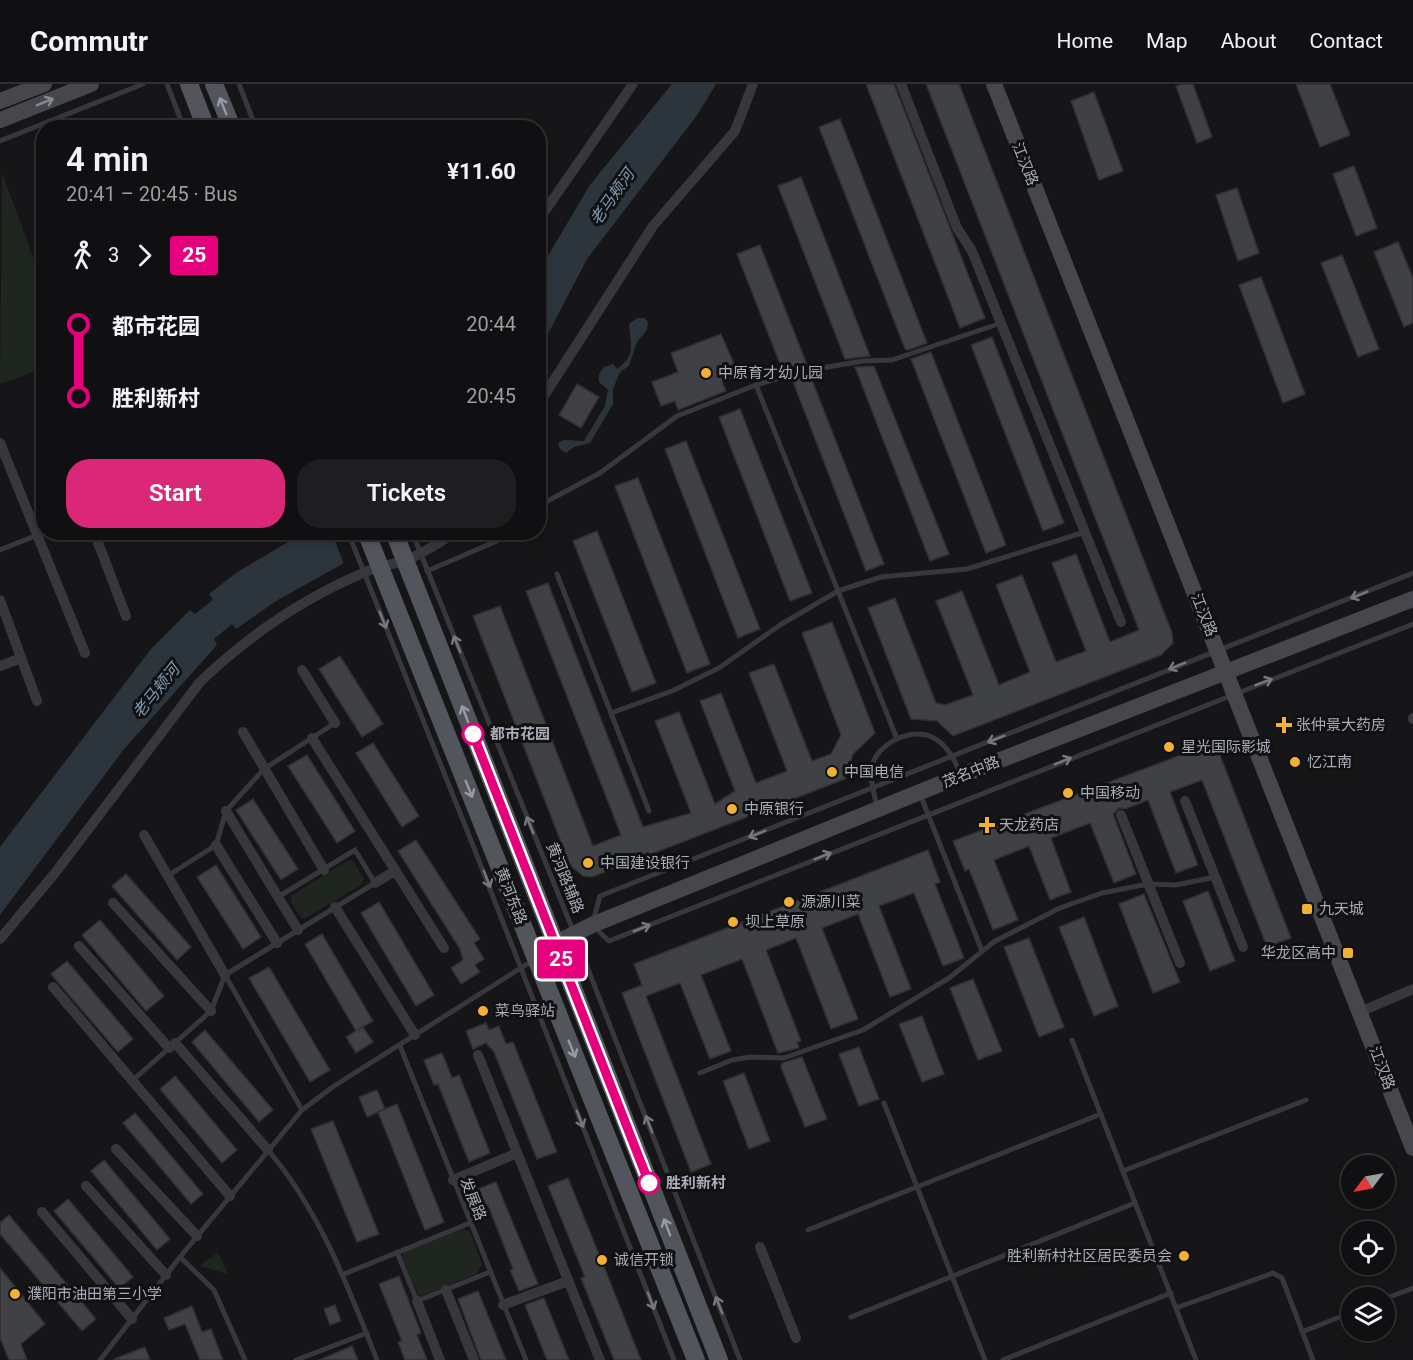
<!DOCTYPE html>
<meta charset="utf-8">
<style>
:root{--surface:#101012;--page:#1e1e20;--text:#f1f3f6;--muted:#9c9d9f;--line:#303032;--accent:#db2777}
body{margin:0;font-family:Roboto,"Noto Sans SC",sans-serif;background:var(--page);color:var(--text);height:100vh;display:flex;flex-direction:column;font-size:22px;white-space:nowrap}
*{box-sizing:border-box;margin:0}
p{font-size:20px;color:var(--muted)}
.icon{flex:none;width:33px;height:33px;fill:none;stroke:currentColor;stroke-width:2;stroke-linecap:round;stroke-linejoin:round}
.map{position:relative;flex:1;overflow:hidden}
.details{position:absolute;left:36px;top:36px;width:510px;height:420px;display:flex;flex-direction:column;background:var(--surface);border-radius:24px;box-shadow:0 3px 9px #0003,0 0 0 2px var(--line)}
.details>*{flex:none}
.badge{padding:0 12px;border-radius:4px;font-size:21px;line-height:39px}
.needle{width:39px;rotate:238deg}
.fabs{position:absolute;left:1341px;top:1071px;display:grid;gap:12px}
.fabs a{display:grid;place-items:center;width:54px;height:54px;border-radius:50%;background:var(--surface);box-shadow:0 3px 9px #0003,0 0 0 2px var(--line);font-size:30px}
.map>.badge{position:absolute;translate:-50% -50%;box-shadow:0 0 0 3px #fff}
.legs{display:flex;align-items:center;gap:9px;height:66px;padding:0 30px;font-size:20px}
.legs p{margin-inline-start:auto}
.head{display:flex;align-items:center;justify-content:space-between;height:102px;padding:0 30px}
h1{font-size:33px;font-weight:600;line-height:45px}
.button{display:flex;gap:12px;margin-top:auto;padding:12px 30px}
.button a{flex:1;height:69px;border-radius:24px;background:var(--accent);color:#fff;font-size:24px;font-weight:600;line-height:69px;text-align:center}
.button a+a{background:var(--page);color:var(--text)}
ul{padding:0 30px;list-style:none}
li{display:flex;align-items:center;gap:21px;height:72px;font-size:22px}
li i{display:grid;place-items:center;width:9px;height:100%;margin:0 8px;background:currentColor}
li i::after{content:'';width:15px;height:15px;margin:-8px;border:4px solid;border-radius:50%;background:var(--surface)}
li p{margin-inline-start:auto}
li:first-child i{background:linear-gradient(#0000 50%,currentColor 0)}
li:last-child i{background:linear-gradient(currentColor 50%,#0000 0)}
header{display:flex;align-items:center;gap:36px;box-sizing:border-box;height:84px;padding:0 30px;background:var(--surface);border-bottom:2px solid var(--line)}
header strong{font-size:28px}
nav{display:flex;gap:33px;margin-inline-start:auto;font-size:21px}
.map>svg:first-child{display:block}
.green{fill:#1e261f}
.water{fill:#2c353c}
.pier{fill:#161618}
.building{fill:#404145;stroke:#303034;stroke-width:1.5}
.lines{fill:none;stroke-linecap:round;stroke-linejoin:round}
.lane{stroke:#37383d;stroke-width:5}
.street{stroke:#37383d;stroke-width:10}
.secondary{stroke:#45474d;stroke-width:16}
.primary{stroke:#53555c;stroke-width:18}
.oneway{stroke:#858993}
.oneway2{stroke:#979ba6}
.oneway3{stroke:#757881}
.line-1-casing{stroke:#fff;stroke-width:14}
.line-1{stroke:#e6007e;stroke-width:9}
.poi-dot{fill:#f2b134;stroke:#111113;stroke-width:2}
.stop-1-dot{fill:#fff;stroke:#e6007e;stroke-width:3}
.labels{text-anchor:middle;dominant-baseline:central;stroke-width:6;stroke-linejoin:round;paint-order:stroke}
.street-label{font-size:15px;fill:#a8adb8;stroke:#111113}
.poi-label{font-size:15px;fill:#a8adb8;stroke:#111113;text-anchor:start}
.stop-label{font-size:15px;font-weight:bold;fill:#a8adb8;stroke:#111113;text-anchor:start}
.water-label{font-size:16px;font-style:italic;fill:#7f9bb3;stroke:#111113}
</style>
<header>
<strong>Commutr</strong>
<nav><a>Home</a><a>Map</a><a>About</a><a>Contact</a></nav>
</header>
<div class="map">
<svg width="1413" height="1276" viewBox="0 0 1413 1276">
<rect width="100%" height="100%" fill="#161618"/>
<g class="green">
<path d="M2 89 43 199 44 284 0 300Z"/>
<path d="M348 776 353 777 364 795 361 801 306 834H301L291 818V812Z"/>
<path d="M462 1145 470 1147 482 1181 476 1190 419 1213 402 1172 403 1168Z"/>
<path d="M218 1168 228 1190 200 1182Z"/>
</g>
<g class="water">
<path d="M672 0H716L698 30 587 175 539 267V187L590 101Z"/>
<path d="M637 234H644L648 238 647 246 637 258 629 282 620 288 613 305V320L590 359 574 363 566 369 560 365 558 359 564 356 584 357 605 322 608 306 599 298V290L604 283 613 280 617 285C637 271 630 260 629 240Z"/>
<path d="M303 449H398L276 517 236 545 232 540 214 555 217 561 124 665 0 831V763L151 565 190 526 195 530 213 516 209 510 236 489Z"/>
</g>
<path class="pier" d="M401 448 345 483 332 449Z"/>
<g class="building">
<path d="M866 0H894L985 234 960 244Z"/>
<path d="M926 0H959L1172 549 1173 559 1161 571 953 652 937 637 911 635 868 524 895 514 936 619 945 621 973 611 936 517 962 507 999 601 1030 588 996 501 1022 491 1056 578 1086 567 1052 479 1076 470 1110 558 1139 546Z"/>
<path d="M1183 0H1193L1212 53 1197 59 1176 2Z"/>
<path d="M1296 0H1330L1350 51 1320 63Z"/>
<path d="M1094 8 1123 87 1099 96 1071 17Z"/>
<path d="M840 35 927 259 908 266 905 265 819 43Z"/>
<path d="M1354 82 1377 144 1356 152 1333 90Z"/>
<path d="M801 93 870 272 845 275 778 102Z"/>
<path d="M1237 104 1259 169 1238 177 1216 111Z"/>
<path d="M1398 158 1413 194V239L1404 243 1374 168Z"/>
<path d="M760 161 807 281 782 285 737 170Z"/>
<path d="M1342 171 1379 265 1358 273 1321 179Z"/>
<path d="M1261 193 1305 310 1283 319 1239 201Z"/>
<path d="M721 250 739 291 722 298 726 307 678 326 675 317 661 322 652 298 678 288 671 269Z"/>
<path d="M992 253 1064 439 1043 447 971 261Z"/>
<path d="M931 268 1006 461 986 469 911 275Z"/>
<path d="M874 282 949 470 930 477 855 283Z"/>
<path d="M810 291 884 480 866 487 792 295Z"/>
<path d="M577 300 599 313 581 344 559 331Z"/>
<path d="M740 325 812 509 790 517 719 333Z"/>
<path d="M686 357 760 545 738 554 665 365Z"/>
<path d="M638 394 710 580 687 589 615 402Z"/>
<path d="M597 447 656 599 632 608 573 457Z"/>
<path d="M548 499 643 743 691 729 655 637 679 628 715 720 735 707 700 617 721 609 756 699 787 687 749 589 774 580 812 677 831 670 841 651 802 549 832 538 875 649 853 670 845 695 592 793 583 792 570 781 473 532 500 522 593 762 621 751 526 507Z"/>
<path d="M340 572 383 640 362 653 319 585Z"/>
<path d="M373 659 419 732 402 743 356 669Z"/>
<path d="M1210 660 1218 666 1291 854 1267 863 1202 696 1170 708 1198 781 1176 789 1148 716 1125 725 1119 724 1113 730 1136 790 1114 799 1090 739 1051 754 1071 808 1050 816 1029 762 994 776 1018 836 993 846 969 785 965 787 953 757Z"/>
<path d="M307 671 355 747 337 759 288 682Z"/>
<path d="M253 715 298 785 281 796 236 726Z"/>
<path d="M416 756 480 855 474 859 484 875 475 881 480 888 461 900 451 884 463 876 460 865 398 767Z"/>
<path d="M928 766 940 798 935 800 964 874 943 882 914 809 879 822 911 905 890 913 858 830 822 844 858 935 831 945 796 854 766 866 801 957 797 958 799 964 778 969 742 875 701 891 731 967 710 975 680 899 646 912 711 1080 691 1088 622 909 642 901 634 880Z"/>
<path d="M216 781 261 853 243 865 197 793Z"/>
<path d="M126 790 191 863 177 876 112 802Z"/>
<path d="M1208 807 1235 877 1210 887 1183 817Z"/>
<path d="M1144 810 1180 898 1153 909 1119 820Z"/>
<path d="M379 818 434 911 416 922 361 829Z"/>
<path d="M1084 833 1118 922 1094 932 1059 843Z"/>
<path d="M100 836 164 912 146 927 82 851Z"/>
<path d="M322 850 373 937 358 946 363 943 373 958 356 969 346 953 356 947 305 860Z"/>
<path d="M1029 854 1064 943 1039 953 1004 863Z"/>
<path d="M67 877 133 955 118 968 51 890Z"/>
<path d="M269 883 330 986 310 998 249 894Z"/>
<path d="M973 895 1002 967 978 976 950 904Z"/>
<path d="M922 932 944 990 922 998 899 940Z"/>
<path d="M486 939 489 946 499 942 506 960 513 958 557 1068 537 1075 494 968 486 959 473 965 466 947Z"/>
<path d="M205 946 273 1026 259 1038 192 958Z"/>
<path d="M859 963 879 1015 859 1022 839 970Z"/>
<path d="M442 969 452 994 459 991 490 1069 469 1078 438 1000 434 1001 424 976Z"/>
<path d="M802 973 827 1035 805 1043 781 983 782 979Z"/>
<path d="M744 989 770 1057 749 1065 723 997Z"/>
<path d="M175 992 237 1066 222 1079 160 1005Z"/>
<path d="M377 1006 385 1025 367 1033 359 1013Z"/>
<path d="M397 1020 444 1138 425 1146 378 1028Z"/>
<path d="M135 1029 203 1110 191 1120 123 1039Z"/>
<path d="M333 1037 379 1150 357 1158 311 1045Z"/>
<path d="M104 1076 170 1155 157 1166 91 1087Z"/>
<path d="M568 1094 605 1185 641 1276H614L581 1194 585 1193 548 1102Z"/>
<path d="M496 1098 538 1200 519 1207 510 1186 513 1185 488 1121 484 1122 478 1105Z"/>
<path d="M68 1115 133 1193 119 1204 54 1127Z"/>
<path d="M9 1131 96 1235 82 1247 0 1150V1139Z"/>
<path d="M0 1184 45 1240 21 1260 27 1276H9L0 1254Z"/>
<path d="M399 1192 421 1249 417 1251 427 1276H405L398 1258 402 1257 379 1200Z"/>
<path d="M478 1207 506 1276H481L458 1215Z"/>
<path d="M544 1214 569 1276H547L525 1221Z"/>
<path d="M335 1221 341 1237 330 1241 324 1225Z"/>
<path d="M192 1222 202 1248 211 1245 223 1276H200L185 1240 169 1246 164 1234Z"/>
<path d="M352 1262 358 1276H319Z"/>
<path d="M145 1263 150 1276H114V1275Z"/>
</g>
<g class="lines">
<g class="lane">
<path d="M167 0 184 44"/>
<path d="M239 0 256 44"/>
<path d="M0 57 143 0"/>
<path d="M756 301 897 655"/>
<path d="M538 422 600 389 677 332 756 301 803 287 863 277 892 276 1001 239"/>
<path d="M348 448 472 759 674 1276"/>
<path d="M412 448 574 849 740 1276"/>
<path d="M0 466 45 448"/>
<path d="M427 487 504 454 509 448"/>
<path d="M1413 489 600 812 592 841 609 857 1413 540"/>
<path d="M557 490 649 727"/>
<path d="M611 629 672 607 719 584 780 541 838 507 881 493 967 485 1085 448"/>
<path d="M920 710 982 867"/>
<path d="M877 724C875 711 869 696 872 682 878 658 916 640 937 656 949 664 955 678 961 690"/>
<path d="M169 791 216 761 226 727 264 685 335 639"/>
<path d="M225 891 302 1026"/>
<path d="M1072 956 1196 1276"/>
<path d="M400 962 526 1276"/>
<path d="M700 989 732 976 750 973 784 974 863 946 949 894 995 857 1060 824 1102 809 1148 800 1176 801 1215 793"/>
<path d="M133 996 211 927 225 891 375 799 355 766 278 813"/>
<path d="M884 1019 985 1276"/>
<path d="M268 1066C320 1127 348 1203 377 1276"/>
<path d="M1123 1087 1306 1016"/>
<path d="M808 1146 1101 1030"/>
<path d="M397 1168 417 1217 490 1188"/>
<path d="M180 1173 214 1206 245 1276"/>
<path d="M344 1190 470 1139"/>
<path d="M1384 1215 1413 1204"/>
<path d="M1176 1224 1273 1189 1282 1194 1313 1276"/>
<path d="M851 1233 1135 1119"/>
<path d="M1302 1248 1352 1228"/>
<path d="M100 1276 180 1173 302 1026 334 1002 532 877"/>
<path d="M296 1276 367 1249"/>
<path d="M1003 1276 1171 1209"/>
</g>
<g class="street">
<path d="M901 0 957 144 972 167 1121 538"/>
<path d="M538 137 633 0"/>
<path d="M538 321 653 142 735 47 753 0"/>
<path d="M0 359 85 569"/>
<path d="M94 448 126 532"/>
<path d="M0 516 37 617"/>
<path d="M0 582 21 574"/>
<path d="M302 586 335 639"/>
<path d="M1413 634V635"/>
<path d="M243 648 324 786"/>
<path d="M312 654 444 864"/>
<path d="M1185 717 1243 863"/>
<path d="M226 727 298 846"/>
<path d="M1121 731 1180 879"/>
<path d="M144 751 225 891"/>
<path d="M216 761 277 859"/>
<path d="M375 799 395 787"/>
<path d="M113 819 211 927"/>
<path d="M335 823 415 951"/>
<path d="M0 855 55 789 200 598C248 552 302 515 363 489 376 483 390 481 403 477 422 471 439 458 456 448"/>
<path d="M79 862 169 964"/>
<path d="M53 903 230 1112"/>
<path d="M1360 928 1413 905"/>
<path d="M175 959 268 1066"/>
<path d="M478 971 600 1276"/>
<path d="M116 1065 197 1152"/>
<path d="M453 1096 517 1069"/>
<path d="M86 1102 166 1191"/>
<path d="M42 1128 132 1235"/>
<path d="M760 1163 796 1254"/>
<path d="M446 1206 474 1276"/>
<path d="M417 1217 440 1276"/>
<path d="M503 1221 568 1197"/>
</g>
<g class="secondary">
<path d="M994 0 1413 1064"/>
<path d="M0 17 44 0"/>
<path d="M0 36 91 0"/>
<path d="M536 875 556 859 592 841 962 691 1413 515"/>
</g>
<g class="primary">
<path d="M189 0 206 44"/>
<path d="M214 0 232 44"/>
<path d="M366 448 696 1276"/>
<path d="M394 448 719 1276"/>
</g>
</g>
<defs><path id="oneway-shaft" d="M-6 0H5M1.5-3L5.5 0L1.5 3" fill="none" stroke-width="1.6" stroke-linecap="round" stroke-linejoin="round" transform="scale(1.5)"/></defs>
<use class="oneway" href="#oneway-shaft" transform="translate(45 18) rotate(-22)"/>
<g class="oneway2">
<use href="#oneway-shaft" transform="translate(223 22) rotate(-112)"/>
<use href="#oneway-shaft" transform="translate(465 630) rotate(-111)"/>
<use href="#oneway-shaft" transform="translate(469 705) rotate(68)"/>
<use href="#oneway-shaft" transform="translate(572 965) rotate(68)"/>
<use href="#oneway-shaft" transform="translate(667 1143) rotate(-111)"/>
</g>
<g class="oneway3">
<use href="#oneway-shaft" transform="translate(1359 511) rotate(158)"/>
<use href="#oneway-shaft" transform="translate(383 536) rotate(68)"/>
<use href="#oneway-shaft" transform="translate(457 560) rotate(-112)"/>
<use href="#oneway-shaft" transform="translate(1177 582) rotate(158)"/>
<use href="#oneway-shaft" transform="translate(1264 598) rotate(-21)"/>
<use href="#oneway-shaft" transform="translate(996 655) rotate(158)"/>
<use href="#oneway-shaft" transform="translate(1063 677) rotate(-22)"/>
<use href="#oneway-shaft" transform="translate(530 741) rotate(-112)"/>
<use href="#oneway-shaft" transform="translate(757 750) rotate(158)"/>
<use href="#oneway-shaft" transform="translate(823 772) rotate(-22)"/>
<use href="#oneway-shaft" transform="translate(487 795) rotate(69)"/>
<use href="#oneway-shaft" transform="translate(642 844) rotate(-22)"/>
<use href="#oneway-shaft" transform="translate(580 1035) rotate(69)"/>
<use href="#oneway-shaft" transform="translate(649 1040) rotate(-111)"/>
<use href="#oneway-shaft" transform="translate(651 1217) rotate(69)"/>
<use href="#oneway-shaft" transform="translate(719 1221) rotate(-111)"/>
</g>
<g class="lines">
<g class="line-1-casing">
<path id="line-1" d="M473 650 649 1099"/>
</g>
<use href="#line-1" class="line-1"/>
</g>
<g class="poi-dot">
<circle cx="706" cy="289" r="6"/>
<path d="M1281 632h6v6h6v6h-6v6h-6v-6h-6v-6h6z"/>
<circle cx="1169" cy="663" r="6"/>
<circle cx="1295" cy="678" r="6"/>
<circle cx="832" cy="688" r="6"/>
<circle cx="1068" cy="709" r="6"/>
<circle cx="732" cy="725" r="6"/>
<path d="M984 732h6v6h6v6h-6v6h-6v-6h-6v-6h6z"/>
<circle cx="588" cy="779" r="6"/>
<circle cx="789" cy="818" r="6"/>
<rect x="1301" y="819" width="12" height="12" rx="3"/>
<circle cx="733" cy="838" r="6"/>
<rect x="1342" y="863" width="12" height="12" rx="3"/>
<circle cx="483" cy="927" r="6"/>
<circle cx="1184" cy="1172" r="6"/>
<circle cx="602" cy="1176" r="6"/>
<circle cx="15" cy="1210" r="6"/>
</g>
<g class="stop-1-dot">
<circle cx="473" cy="650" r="10"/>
<circle cx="649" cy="1099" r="10"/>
</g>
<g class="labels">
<g class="street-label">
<text transform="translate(1025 80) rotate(68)">江汉路</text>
<text transform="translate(1204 531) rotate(68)">江汉路</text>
<text transform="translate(971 688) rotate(-22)">茂名中路</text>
<text transform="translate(565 794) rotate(68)">黄河路辅路</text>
<text transform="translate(511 812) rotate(68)">黄河东路</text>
<text transform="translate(1382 984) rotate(69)">江汉路</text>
<text transform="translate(473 1115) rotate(68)">发展路</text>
</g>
<g class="poi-label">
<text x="718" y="289">中原育才幼儿园</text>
<text x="1296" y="641">张仲景大药房</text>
<text x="1181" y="663">星光国际影城</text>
<text x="1307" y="678">忆江南</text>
<text x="844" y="688">中国电信</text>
<text x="1080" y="709">中国移动</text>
<text x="744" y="725">中原银行</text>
<text x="999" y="741">天龙药店</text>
<text x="600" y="779">中国建设银行</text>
<text x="801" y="818">源源川菜</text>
<text x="1319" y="825">九天城</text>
<text x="745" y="838">坝上草原</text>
<text x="1336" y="869" text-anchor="end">华龙区高中</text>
<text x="495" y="927">菜鸟驿站</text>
<text x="1172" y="1172" text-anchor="end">胜利新村社区居民委员会</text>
<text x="614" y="1176">诚信开锁</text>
<text x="27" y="1210">濮阳市油田第三小学</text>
</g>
<g class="stop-label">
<text x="490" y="650">都市花园</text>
<text x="666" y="1099">胜利新村</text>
</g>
<g class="water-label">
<text transform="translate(612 113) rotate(-55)">老马颊河</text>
<text transform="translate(156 607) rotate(-51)">老马颊河</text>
</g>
</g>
</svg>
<div class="fabs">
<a><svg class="needle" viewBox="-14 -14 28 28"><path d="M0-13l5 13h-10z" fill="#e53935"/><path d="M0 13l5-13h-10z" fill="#9c9d9f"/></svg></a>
<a><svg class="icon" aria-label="locate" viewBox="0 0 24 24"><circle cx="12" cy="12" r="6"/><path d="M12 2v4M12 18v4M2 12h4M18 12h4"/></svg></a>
<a><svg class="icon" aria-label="layers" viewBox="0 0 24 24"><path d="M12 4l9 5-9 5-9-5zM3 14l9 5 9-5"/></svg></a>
</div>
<b class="badge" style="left:561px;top:875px;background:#e6007e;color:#fff">25</b>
<section class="details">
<div class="head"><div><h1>4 min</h1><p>20:41 – 20:45 · Bus</p></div><b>¥11.60</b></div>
<div class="legs"><svg class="icon" aria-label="walk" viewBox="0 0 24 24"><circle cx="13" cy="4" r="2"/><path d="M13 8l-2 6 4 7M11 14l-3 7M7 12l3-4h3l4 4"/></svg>3<svg class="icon" aria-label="forward" viewBox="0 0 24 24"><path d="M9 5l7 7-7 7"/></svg><b class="badge" style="background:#e6007e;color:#fff">25</b></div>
<ul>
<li><i style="color:#e6007e"></i><b>都市花园</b><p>20:44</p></li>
<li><i style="color:#e6007e"></i><b>胜利新村</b><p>20:45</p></li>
</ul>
<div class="button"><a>Start</a><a>Tickets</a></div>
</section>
</div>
